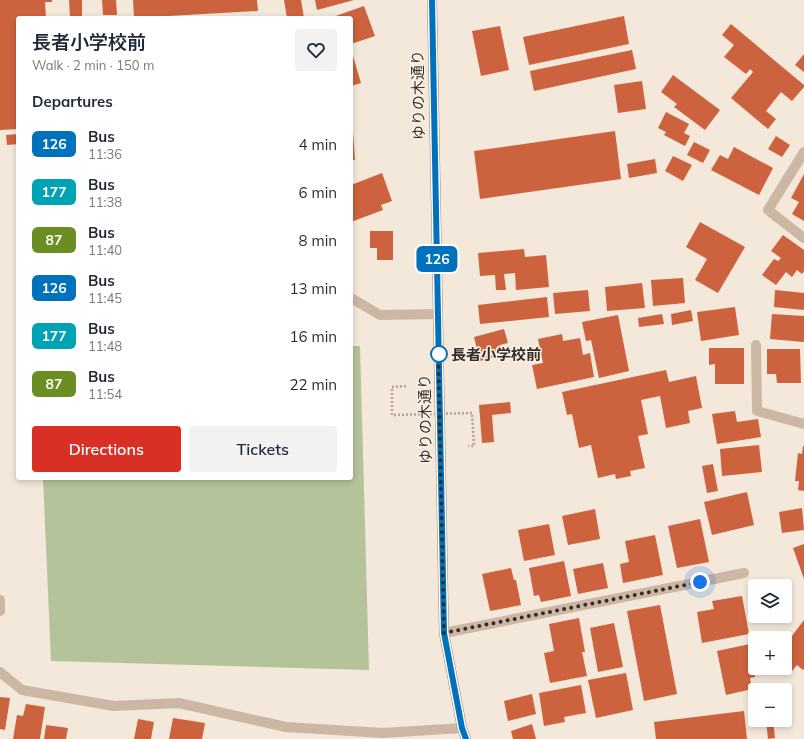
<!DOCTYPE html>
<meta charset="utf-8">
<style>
:root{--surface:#fff;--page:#f2f2f3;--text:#1f2937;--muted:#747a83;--accent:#d93025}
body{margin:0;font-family:Mulish,"Noto Sans JP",sans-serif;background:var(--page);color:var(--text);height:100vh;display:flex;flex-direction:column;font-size:15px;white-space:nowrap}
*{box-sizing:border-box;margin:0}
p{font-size:13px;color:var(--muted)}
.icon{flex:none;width:22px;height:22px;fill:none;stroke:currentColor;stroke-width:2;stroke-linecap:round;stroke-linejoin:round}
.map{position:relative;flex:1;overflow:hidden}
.drawer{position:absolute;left:16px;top:16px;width:337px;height:464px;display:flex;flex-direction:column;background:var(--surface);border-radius:4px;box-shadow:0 2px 6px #0003}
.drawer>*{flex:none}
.badge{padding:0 8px;border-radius:6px;font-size:14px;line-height:26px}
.controls{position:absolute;left:748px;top:579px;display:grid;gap:8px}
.controls a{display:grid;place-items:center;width:44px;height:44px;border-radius:4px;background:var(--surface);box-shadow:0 2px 6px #0003;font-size:20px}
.you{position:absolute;width:20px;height:20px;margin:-10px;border:3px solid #fff;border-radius:50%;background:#1a73e8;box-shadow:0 0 0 6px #1a73e833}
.map>.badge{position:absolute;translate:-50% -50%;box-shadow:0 0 0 2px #fff}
h2{padding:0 16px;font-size:15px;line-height:36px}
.round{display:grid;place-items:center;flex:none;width:42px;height:42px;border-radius:4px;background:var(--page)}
.headline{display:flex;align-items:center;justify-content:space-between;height:68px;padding:0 16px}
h1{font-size:19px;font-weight:600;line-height:30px}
.cta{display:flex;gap:8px;margin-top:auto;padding:8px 16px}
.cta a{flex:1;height:46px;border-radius:4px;background:var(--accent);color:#fff;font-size:16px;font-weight:600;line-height:46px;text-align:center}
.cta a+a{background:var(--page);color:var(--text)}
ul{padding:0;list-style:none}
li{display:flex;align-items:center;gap:12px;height:48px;padding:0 16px}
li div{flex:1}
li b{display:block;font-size:15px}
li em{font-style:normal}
li .badge{min-width:44px;font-weight:700;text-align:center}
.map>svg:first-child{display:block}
.garden{fill:#b4c399}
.building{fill:#cd633e}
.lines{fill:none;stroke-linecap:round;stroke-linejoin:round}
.lane{stroke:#ccb7a5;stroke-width:10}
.street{stroke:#ccb7a5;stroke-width:10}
.secondary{stroke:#a08676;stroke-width:10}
.path-bridge{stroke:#b8a18f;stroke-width:2.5;stroke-dasharray:2 2;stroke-linecap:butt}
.line-casing{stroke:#fff;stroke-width:9}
.line{stroke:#0072bc;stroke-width:6}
.walk{stroke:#372c27;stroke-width:4;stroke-dasharray:0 7.2}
.stop-dot{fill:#fff;stroke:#0072bc;stroke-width:2}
.labels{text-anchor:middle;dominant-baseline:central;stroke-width:3;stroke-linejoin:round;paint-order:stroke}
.street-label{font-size:15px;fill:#372c27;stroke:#faf2e6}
.stop-label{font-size:15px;font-weight:bold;fill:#372c27;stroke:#faf2e6;text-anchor:start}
</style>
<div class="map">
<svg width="804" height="739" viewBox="0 0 804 739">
<rect width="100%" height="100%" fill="#f3e8da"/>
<path class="garden" d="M351 346H360L369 670 51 661 43 478H351Z"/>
<g class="building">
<path d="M0 0H52V2H45L46 18H18V129L0 130Z"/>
<path d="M69 0H82V18H70Z"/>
<path d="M102 0H116L117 15H103Z"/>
<path d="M133 0H257L258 11 134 18Z"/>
<path d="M284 0H301L304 18H287Z"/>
<path d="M315 0H354L317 10Z"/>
<path d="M364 6 375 36 351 44V18H330Z"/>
<path d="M624 16 629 44 529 65 523 37Z"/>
<path d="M731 24 804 85V87L792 101 781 92 766 111 776 119 768 129 731 98 753 72 750 69 746 74 724 57 734 45 722 35Z"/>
<path d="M500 26 509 70 481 76 472 31Z"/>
<path d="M632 50 636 69 534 91 530 71Z"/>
<path d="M804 54V72L795 65Z"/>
<path d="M353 56 361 83 351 86V57Z"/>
<path d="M673 75 720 110 705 130 674 107 677 104 661 92Z"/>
<path d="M642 81 646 109 618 113 614 85Z"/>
<path d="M666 112 689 124 684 133 690 136 685 146 664 135 666 132 658 128Z"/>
<path d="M351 118H352L355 160H351Z"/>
<path d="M615 131 621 179 480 199 474 151Z"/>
<path d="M18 134V144L7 145 6 135Z"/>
<path d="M776 136 790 145 782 157 768 149Z"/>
<path d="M694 142 710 150 703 163 687 155Z"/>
<path d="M734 147 773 168 759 195 711 170 720 155 728 159Z"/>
<path d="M673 156 692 165 683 181 665 171Z"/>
<path d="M655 159 657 173 629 178 627 164Z"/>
<path d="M382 173 392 201 381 205 383 210 351 222V185Z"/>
<path d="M804 174V221L792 214 799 202 791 198Z"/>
<path d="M700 222 745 247 718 293 695 280 707 259 686 247Z"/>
<path d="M370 231H393V260H377V248H370Z"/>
<path d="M783 235 804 250V271L802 274 797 270 792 277 786 272 776 285 762 275 774 259 778 261 781 258 771 251Z"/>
<path d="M524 249 525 257 546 255 549 287 516 290 515 273 504 274 506 290H496L495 275 480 276 478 253Z"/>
<path d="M683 278 685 303 653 306 651 280Z"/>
<path d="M642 283 645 308 607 311 605 287Z"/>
<path d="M588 290 590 311 555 314 553 293Z"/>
<path d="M775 290 804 293V310L774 307Z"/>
<path d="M547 297 549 317 480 324 478 305Z"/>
<path d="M735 307 739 335 701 341 697 312Z"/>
<path d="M691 310 693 321 672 325 671 314Z"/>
<path d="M662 314 664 324 639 327 638 318Z"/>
<path d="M772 314 804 316V342L770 339Z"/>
<path d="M618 315 629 371 599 378 591 340 586 341 582 322Z"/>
<path d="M504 329 508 343 500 345 503 355 480 361 474 337Z"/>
<path d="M562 334 563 341 580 338 583 355 590 353 594 377 537 389 532 365 543 363 538 339Z"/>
<path d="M709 348H744V384H715V364L709 365Z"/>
<path d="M767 349H800L801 383H777L776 374H767Z"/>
<path d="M666 370 669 382 696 376 702 408 688 411 690 423 666 428 660 396 641 400 648 434 638 436 645 468 630 471 631 476 616 479 615 474 598 478 591 445 579 448 572 414 567 415 562 392Z"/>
<path d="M510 402 511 413 492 415 494 442 482 443 479 405Z"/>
<path d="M735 411 737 422 758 419 761 437 717 444 712 414Z"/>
<path d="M759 445 762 472 722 476 720 449Z"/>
<path d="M803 446H804V491L798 490 799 481H795L798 453 802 454Z"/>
<path d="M713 464 718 491 707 493 702 466Z"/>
<path d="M747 492 754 525 712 535 704 502Z"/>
<path d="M802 508 804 530 782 533 779 512Z"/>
<path d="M595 509 600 539 568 545 562 516Z"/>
<path d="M700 519 709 562 677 568 668 526Z"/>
<path d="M549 524 555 555 524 561 518 530Z"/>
<path d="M655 535 663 575 623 583 620 564 629 562 625 541Z"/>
<path d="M804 544V579L793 548Z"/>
<path d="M564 561 571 596 541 602 539 595 534 596 529 568Z"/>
<path d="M603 563 608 588 578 594 573 569Z"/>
<path d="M511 568 514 580H516L521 605 490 611 482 574Z"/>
<path d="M742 596 749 634 702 643 697 612 714 609 712 601Z"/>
<path d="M660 605 677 694 644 701 627 611Z"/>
<path d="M579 618 585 652H582L587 676 550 683 544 653 554 651 549 624Z"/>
<path d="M804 620V669L803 670 797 665 792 671 785 666V645Z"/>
<path d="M614 623 623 667 598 672 590 628Z"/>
<path d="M750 644 755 677 750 678 752 689 726 695 717 651Z"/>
<path d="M626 673 633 710 596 718 588 680Z"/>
<path d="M581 685 586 713 564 717 565 722 544 726 539 693Z"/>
<path d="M532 694 536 714 508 721 504 701Z"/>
<path d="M0 697 10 698 5 730 0 729Z"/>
<path d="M26 704 45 707 40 739H13L17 715 23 716Z"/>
<path d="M744 711 747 739H656L654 722Z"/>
<path d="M173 718 205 723 202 739H169Z"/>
<path d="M138 719 154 722 151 739H134Z"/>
<path d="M766 720H773L775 738 768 739Z"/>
<path d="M532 724 536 739H513L511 731Z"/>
<path d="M46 725 68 728 66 739H44Z"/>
</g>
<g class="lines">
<path class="lane" d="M351 298 380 315 438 314"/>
<g class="street">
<path d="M804 152 768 210 804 238"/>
<path d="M756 345 757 411 804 424"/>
<path d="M0 600V611"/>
<path d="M444 633 744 573"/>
<path d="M0 672 22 690 114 706 179 703 286 727 383 733 462 728"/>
</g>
<path class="secondary" d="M432 0 444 633 462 728 466 739"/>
<path class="path-bridge" d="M406 386 392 387V415L472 413 474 446H468"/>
</g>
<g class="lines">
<g class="line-casing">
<path id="line" d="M432 0 444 633 462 728 466 739"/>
</g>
<use href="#line" class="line"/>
<path class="walk" d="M439 354 438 346 444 633 700 582"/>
</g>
<circle class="stop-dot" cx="439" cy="354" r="8"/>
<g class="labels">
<g class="street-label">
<text transform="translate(418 95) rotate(-91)">ゆりの木通り</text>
<text transform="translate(425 419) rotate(-91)">ゆりの木通り</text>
</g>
<g class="stop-label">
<text x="451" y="354">長者小学校前</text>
</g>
</g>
</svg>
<div class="controls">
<a><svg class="icon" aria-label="layers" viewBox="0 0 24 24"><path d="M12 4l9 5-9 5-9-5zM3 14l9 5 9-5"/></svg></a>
<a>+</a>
<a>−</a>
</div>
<div class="you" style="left:700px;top:582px"></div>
<b class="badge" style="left:437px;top:259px;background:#0072bc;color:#fff">126</b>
<section class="drawer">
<div class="headline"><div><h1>長者小学校前</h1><p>Walk · 2 min · 150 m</p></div><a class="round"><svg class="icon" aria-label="heart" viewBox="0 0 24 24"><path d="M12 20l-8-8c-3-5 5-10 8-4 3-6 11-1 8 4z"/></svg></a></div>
<h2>Departures</h2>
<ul>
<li><span class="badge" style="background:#0072bc;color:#fff">126</span><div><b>Bus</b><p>11:36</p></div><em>4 min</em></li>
<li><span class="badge" style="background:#00a3b4;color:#fff">177</span><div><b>Bus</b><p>11:38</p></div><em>6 min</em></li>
<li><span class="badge" style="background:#6b8e23;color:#fff">87</span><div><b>Bus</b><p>11:40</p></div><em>8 min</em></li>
<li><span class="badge" style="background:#0072bc;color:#fff">126</span><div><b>Bus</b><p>11:45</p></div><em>13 min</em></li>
<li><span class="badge" style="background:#00a3b4;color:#fff">177</span><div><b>Bus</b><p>11:48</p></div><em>16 min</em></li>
<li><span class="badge" style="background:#6b8e23;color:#fff">87</span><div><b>Bus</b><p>11:54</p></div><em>22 min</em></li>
</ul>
<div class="cta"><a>Directions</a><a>Tickets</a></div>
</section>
</div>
